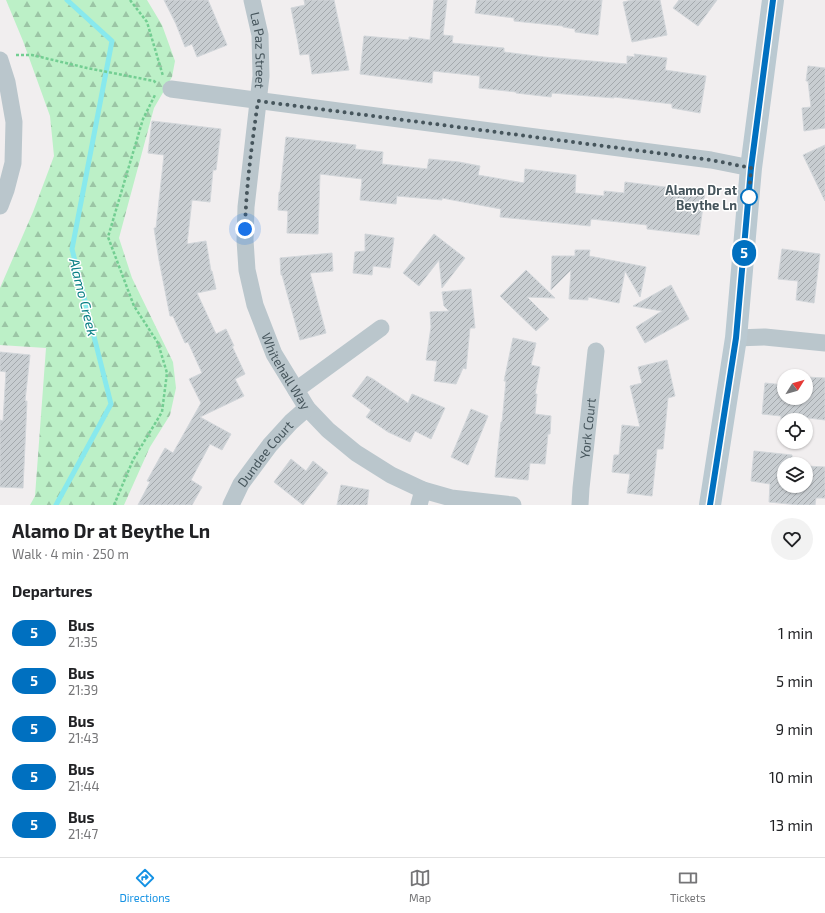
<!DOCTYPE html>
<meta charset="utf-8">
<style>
:root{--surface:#fff;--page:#f2f2f2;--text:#202124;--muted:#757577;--line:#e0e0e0;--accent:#1592e4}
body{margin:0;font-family:"Exo 2",sans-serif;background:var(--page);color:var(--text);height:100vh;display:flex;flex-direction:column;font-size:15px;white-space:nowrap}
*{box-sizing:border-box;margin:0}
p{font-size:13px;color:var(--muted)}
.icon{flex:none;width:22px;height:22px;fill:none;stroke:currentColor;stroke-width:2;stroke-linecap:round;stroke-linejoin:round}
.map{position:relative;height:505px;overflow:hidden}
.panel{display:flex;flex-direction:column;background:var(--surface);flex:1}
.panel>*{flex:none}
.badge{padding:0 8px;border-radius:13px;font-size:14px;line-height:26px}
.needle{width:26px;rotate:53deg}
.controls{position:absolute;left:777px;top:369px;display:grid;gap:8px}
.controls a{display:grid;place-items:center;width:36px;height:36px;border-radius:50%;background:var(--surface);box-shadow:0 1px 3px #0004;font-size:20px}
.you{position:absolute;width:20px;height:20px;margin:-10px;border:3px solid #fff;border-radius:50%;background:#1a73e8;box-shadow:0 0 0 6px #1a73e833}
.map>.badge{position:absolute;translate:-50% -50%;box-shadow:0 0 0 2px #fff}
h2{padding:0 12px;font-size:15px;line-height:36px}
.round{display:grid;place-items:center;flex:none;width:42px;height:42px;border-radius:21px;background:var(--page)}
.headline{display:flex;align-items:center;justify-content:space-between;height:68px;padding:0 12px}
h1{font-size:19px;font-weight:700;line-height:30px}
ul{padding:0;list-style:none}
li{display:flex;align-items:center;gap:12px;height:48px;padding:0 12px}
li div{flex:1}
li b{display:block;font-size:15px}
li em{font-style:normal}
li .badge{min-width:44px;font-weight:700;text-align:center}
.tab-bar{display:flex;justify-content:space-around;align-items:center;height:56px;border-top:1px solid var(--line);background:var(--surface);font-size:11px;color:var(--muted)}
.tab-bar a{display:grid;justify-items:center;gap:2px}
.tab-bar .active{color:var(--accent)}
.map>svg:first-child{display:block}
.forest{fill:url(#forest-firs)}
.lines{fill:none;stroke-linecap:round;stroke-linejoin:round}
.stream{stroke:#88e9ed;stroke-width:5}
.building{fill:url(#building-hatch);stroke:#d2d6da}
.path{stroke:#73ce92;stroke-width:2.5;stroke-dasharray:3 2;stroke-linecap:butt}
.minor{stroke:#bac6cc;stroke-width:17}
.secondary{stroke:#bac9d1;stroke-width:22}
.line-casing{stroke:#fff;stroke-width:9}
.line{stroke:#0070c0;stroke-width:6}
.walk{stroke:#46555c;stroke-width:4;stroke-dasharray:0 7.2}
.stop-dot{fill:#fff;stroke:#0070c0;stroke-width:2}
.labels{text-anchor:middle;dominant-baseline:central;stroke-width:3;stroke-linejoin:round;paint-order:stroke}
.street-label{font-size:13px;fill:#46555c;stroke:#fff}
.stop-label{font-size:13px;font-weight:bold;fill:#46555c;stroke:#fff;text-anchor:end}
.water-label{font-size:14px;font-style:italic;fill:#0b8085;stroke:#fff}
</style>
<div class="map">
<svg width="825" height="505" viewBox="0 0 825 505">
<defs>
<pattern id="forest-firs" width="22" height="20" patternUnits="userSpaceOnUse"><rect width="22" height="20" fill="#bcf0c7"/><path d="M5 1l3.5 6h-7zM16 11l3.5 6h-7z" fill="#9bc5a5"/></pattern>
<pattern id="building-hatch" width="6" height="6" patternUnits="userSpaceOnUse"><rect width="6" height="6" fill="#c8cdd1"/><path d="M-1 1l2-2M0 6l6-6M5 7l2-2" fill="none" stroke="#a4a9ad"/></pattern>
</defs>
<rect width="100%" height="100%" fill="#f1eeef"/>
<path class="forest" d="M6 0H147L162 25 175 61 172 77 154 108 119 238 132 278 173 362 176 388 170 415 150 447 124 505H30L35 496 46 348 0 345V288L33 212 54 156 50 116 23 41Z"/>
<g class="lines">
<path class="stream" d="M56 505 111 404 72 249 112 41 67 0"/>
</g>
<g class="building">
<path d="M164 0H208L227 45 197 57 192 44 185 47 176 24Z"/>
<path d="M304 0H334L349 70 312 74 309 54 300 55 298 43 291 8 305 5Z"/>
<path d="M434 0H447L443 35 453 36 452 43 504 48V52L544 57 627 64V56L635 57 634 54 667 58 665 70 706 76 700 113 672 108V104L614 97V98L552 93 551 97 516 93V92L479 88 480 76 433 71 432 83 360 74 364 36 409 40V37L430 40Z"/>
<path d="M477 0H602L598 35 575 32V29L563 27V26L514 21V18L475 13Z"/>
<path d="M633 0H660L667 35 632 42 623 2Z"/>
<path d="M679 0H717L698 26 673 8Z"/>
<path d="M808 66 825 68V128L804 131 802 108 811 107 808 81H806Z"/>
<path d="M152 121 221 129 216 170H213L210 202 192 200 187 244 206 241 211 271H212L216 289 197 293 216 334 226 329 234 346H232L245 374 235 379 244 396 200 417 231 434 222 450 210 444 191 480 202 487 192 505H138L150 482 147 481 165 448 173 453 201 403 189 379 202 373 188 342 185 343 173 316H170L159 260 154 228H156L164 155 148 153Z"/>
<path d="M286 137 356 145 355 149 383 152 382 164 427 169 429 159 459 162 480 166 478 175 524 183 525 169 576 175 575 193 604 196V191L624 193 625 182 705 192 699 235 647 229V225L591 219 590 226 500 217 501 209 442 198V200L397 196 396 204 360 200 362 179 320 174 318 234 287 233 288 211 278 210 279 192H280Z"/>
<path d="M825 145V201L803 155Z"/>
<path d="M365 234 394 238 390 268 373 266 372 275 353 273 355 252 365 251Z"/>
<path d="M434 234 465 258 442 288 439 260 419 286 403 273Z"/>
<path d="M782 249 820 254 814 303 796 300 798 281 778 279Z"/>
<path d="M575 250H590L589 256 646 267 640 297 625 271 619 303 588 297V300L569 299 571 270 551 290 552 256H575Z"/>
<path d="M332 253 333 271 310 273 326 333 300 340 282 275H281L280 258Z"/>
<path d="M526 270 555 298 527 297 549 319 536 331 500 296Z"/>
<path d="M671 285 689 319 645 343 636 327 662 311 633 306Z"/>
<path d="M471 289 475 328H470L466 369 463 368 456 384 434 381 437 361 426 360 431 327 430 312 449 311 444 306 442 292Z"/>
<path d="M513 338 536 343 531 365 540 367 535 394H537L535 414 551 416 550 434H548L545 464 530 463 528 480 495 477 501 422H502L506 381H504Z"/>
<path d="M0 352 30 355 25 401H27L23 488 0 487V420L3 421 6 372 0 371Z"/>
<path d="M667 360 675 396 668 398 663 449H657L652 496 627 493 630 474 612 472 614 455H619L622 425 640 427 630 386 642 383 638 367Z"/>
<path d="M367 376 373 379 408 403 412 394 445 408 431 439 415 431 410 442 388 432 366 417 371 410 352 396Z"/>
<path d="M806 377 825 378V420L800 417V420H781V416L762 414 765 383 784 385V398H806Z"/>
<path d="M471 409 488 416 468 465 451 457Z"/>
<path d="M754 451 792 455V464H784V486H806V466L825 467V498H816L815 505H798L769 502 770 484 751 481Z"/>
<path d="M291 459 306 471 313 461 328 473 303 505 274 482Z"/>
<path d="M341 485 369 490 367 505H337Z"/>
</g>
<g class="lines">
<g class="path">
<path d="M130 0 147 22 163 76"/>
<path d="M16 55H32L87 68 154 81 156 83"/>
<path d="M114 505 133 460 162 412 167 373 158 343 134 306 108 237 143 119 155 95"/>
</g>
<g class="minor">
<path id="s1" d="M252 0 260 35 261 76 246 207 245 240 247 270 255 305 274 354 307 408 328 430 356 453 391 475 423 490 451 498 513 505"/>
<path d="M0 60 7 82 14 122 13 163 6 190 0 206"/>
<path d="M171 89 711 160 751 168"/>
<path d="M736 338 765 337 825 343"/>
<path d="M296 390 381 328"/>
<path id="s2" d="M231 505 241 484 270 445 291 422 307 408"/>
<path d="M419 505 423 490"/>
<path id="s3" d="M580 505 581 488 596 351"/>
</g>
<path class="secondary" d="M710 505 736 338 751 168 773 0"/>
</g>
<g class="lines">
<g class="line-casing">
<path id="line" d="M710 505 736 338 751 168 773 0"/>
</g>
<use href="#line" class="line"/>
<path class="walk" d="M245 229C246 186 252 144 258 101L711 160 751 168 749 197"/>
</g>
<circle class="stop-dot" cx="749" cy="197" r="8"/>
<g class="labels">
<g class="street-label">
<text stroke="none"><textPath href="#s1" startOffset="51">La Paz Street</textPath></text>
<text stroke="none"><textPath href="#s1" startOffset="381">Whitehall Way</textPath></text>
<text stroke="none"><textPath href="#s3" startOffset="77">York Court</textPath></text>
<text stroke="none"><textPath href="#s2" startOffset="62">Dundee Court</textPath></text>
</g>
<g class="stop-label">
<text x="737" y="190">Alamo Dr at<tspan x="737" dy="15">Beythe Ln</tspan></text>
</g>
<g class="water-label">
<text transform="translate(84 297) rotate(76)">Alamo Creek</text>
</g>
</g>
</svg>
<div class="controls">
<a><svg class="needle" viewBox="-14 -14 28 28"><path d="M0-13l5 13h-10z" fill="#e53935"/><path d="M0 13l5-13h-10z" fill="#757577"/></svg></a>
<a><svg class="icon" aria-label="locate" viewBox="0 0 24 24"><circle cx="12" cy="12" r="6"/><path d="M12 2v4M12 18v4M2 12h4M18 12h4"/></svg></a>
<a><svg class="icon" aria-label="layers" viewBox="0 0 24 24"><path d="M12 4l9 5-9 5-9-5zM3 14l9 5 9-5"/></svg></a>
</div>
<div class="you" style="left:245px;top:229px"></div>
<b class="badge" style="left:744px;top:253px;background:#0070c0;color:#fff">5</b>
</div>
<section class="panel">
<div class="headline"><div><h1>Alamo Dr at Beythe Ln</h1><p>Walk · 4 min · 250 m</p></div><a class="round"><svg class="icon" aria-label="heart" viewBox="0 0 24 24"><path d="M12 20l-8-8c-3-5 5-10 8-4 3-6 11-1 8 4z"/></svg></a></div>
<h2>Departures</h2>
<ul>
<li><span class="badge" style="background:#0070c0;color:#fff">5</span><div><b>Bus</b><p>21:35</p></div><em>1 min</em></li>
<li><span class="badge" style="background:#0070c0;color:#fff">5</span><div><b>Bus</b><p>21:39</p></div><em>5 min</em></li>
<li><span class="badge" style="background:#0070c0;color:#fff">5</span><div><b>Bus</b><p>21:43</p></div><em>9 min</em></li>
<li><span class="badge" style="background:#0070c0;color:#fff">5</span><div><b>Bus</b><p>21:44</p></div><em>10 min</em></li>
<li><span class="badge" style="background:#0070c0;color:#fff">5</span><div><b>Bus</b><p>21:47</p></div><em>13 min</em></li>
</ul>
</section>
<nav class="tab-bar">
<a class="active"><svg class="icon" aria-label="directions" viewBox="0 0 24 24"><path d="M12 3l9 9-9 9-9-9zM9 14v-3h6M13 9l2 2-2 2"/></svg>Directions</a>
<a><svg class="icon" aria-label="map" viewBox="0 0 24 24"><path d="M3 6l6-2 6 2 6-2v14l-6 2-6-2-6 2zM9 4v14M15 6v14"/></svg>Map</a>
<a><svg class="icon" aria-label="tickets" viewBox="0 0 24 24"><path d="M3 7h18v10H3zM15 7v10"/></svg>Tickets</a>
</nav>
